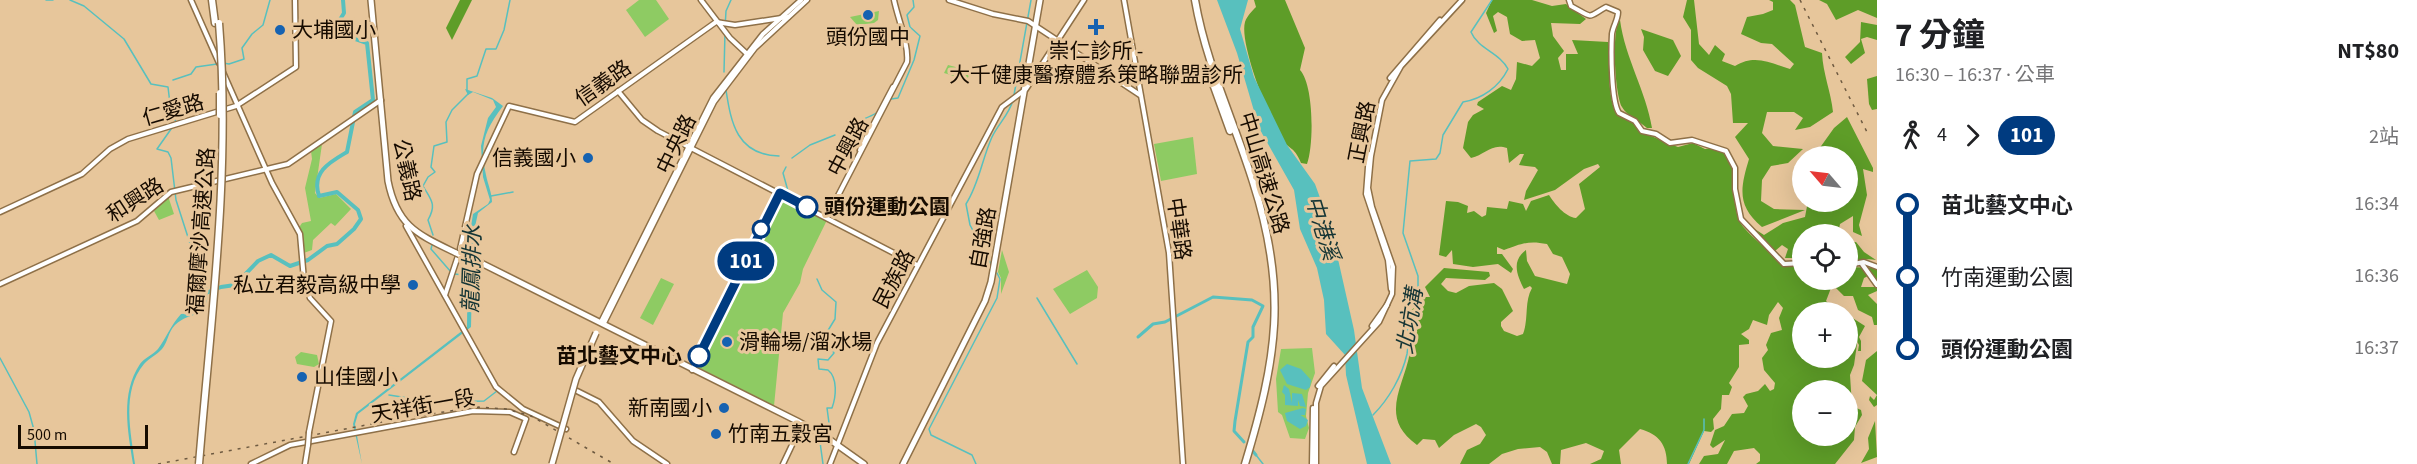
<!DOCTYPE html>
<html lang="zh-TW">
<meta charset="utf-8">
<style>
:root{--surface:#fff;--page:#f2f2f2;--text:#202124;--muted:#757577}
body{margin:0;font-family:"Source Sans 3","Noto Sans TC",sans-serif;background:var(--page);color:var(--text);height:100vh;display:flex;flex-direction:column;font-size:22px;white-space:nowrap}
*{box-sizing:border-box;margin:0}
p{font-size:20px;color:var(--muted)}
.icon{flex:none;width:33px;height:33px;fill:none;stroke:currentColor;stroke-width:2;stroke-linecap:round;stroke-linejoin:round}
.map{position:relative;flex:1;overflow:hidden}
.details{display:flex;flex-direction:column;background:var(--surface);width:540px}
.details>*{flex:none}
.badge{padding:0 12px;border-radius:20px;font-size:21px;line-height:39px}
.needle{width:39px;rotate:298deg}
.fabs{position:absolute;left:1792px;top:146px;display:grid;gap:12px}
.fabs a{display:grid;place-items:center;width:66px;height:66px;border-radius:50%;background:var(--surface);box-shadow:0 6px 24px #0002;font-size:30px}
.scale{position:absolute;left:18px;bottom:15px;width:130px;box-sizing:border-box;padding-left:6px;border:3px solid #160b00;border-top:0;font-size:16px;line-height:21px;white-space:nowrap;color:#160b00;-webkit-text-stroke:4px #e7c69b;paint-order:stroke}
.map>.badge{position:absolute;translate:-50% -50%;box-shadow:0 0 0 3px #fff}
.legs{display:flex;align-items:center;gap:9px;height:66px;padding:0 18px;font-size:20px}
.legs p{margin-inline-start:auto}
.headline{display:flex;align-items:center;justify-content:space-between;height:102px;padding:0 18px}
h1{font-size:33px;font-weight:700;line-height:45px}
ul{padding:0 18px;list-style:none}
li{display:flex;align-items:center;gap:21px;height:72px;font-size:22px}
li i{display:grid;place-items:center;width:9px;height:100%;margin:0 8px;background:currentColor}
li i::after{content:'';width:15px;height:15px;margin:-8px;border:4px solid;border-radius:50%;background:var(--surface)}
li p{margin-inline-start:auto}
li:first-child i{background:linear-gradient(#0000 50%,currentColor 0)}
li:last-child i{background:linear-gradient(currentColor 50%,#0000 0)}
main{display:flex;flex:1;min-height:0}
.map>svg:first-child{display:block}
.green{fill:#8ecb63}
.forest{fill:#5e9d28;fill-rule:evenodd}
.water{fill:#58c0be}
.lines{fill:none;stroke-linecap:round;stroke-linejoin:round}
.stream{stroke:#58c0be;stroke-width:1.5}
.canal{stroke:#58c0be;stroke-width:3}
.river{stroke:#58c0be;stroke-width:4}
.secondary-casing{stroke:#8e7048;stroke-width:7}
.primary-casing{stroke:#8e7048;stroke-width:8}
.highway-casing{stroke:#8e7048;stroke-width:9}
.secondary{stroke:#fff;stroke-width:4}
.primary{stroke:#fff;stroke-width:5}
.highway{stroke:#fff;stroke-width:6}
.rail{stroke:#6e5a41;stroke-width:1.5;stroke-dasharray:3 6;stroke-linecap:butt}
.secondary-bridge-casing{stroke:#8e7048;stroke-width:7;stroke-linecap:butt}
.primary-bridge-casing{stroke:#8e7048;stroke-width:8;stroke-linecap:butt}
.highway-bridge-casing{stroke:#8e7048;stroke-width:9;stroke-linecap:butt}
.secondary-bridge{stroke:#fff;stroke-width:4}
.primary-bridge{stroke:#fff;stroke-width:5}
.highway-bridge{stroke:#fff;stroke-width:6}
.line-1-casing{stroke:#fff;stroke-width:14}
.line-1{stroke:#003b80;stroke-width:9}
.poi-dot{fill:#1662b1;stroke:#e7c69b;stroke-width:2}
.stop-1-dot{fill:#fff;stroke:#003b80;stroke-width:3}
.labels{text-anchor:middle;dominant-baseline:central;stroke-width:6;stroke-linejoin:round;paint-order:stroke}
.poi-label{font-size:21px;fill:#160b00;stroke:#e7c69b;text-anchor:start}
.street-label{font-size:21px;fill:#160b00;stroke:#e7c69b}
.stop-label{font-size:21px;font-weight:bold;fill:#160b00;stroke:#e7c69b;text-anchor:start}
.water-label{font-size:22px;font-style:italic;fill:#153535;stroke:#e7c69b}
</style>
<main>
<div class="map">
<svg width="1877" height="464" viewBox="0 0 1877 464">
<rect width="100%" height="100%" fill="#e7c69b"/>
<g class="green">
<path d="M639 0H656L669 19 645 37 626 10Z"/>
<path d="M879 11 878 20 874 23 857 25 850 17Z"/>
<path d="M948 65 971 71 967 80 944 73Z"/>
<path d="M1193 137 1197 174 1161 181 1154 144Z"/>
<path d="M322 144 315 193 319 198 336 194 351 209 335 226 331 223 313 240 312 250 301 254 298 229 302 223 311 221 305 188 312 159 311 151Z"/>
<path d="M168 196 174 214 159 220 154 211Z"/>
<path d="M782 196 827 220 803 269 800 283 783 313 774 406 697 367Z"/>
<path d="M1002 250 1009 272 1001 294V278L998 272Z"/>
<path d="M1087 270 1098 287 1097 298 1070 314 1053 289Z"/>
<path d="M661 278 674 284 653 325 640 318Z"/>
<path d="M1312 348 1315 373 1308 393 1306 416 1309 428 1305 439 1290 438 1282 415 1278 412 1276 379 1281 349Z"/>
<path d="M301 352 317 355 319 364 314 367 297 364 295 357Z"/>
</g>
<g class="forest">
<path d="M460 0H472L452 40 446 28Z"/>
<path d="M1254 0H1285L1305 48 1300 70C1314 85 1314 145 1307 164L1301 163C1294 145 1287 149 1281 138 1269 118 1239 44 1245 22 1247 16 1252 11 1256 7Z"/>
<path d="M1492 0H1532L1552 6 1566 4 1586 19 1580 24 1551 23 1553 36 1564 51 1558 58 1561 70H1566V54H1578L1572 40 1608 42C1610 64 1607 94 1616 113L1631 120 1642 132 1670 144 1678 147 1693 143 1705 149 1720 147C1740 163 1731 195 1738 217 1741 231 1769 248 1778 262L1786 266 1803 265V279H1848V267L1877 268V283L1870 275 1864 278 1861 287H1877V291L1868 295 1877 304V325H1874L1872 317 1858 310 1853 296H1844L1835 287 1831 288 1826 301 1837 312H1803V357H1848V332L1852 333 1857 344 1854 365 1850 375 1852 406 1861 410 1862 415 1855 427 1854 440 1835 464H1756L1760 461V454L1754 448 1734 451 1727 464H1699L1704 456 1718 454 1725 440 1713 448 1710 445 1715 430 1724 426 1732 414 1744 413 1748 406 1743 397 1746 394 1758 391 1765 384 1770 391 1774 389 1775 383 1764 370 1762 358 1768 350 1766 345 1771 333 1782 330 1779 318 1783 308 1778 302 1769 315 1767 325 1753 320 1749 329 1741 334 1749 340V344L1739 345V367L1729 383 1732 387 1729 395H1722L1721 409 1713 419 1714 429 1711 432 1704 431 1689 464H1667C1667 445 1659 434 1640 429L1619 450 1621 464H1590L1601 459 1604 451 1586 443 1561 450 1560 464H1552L1547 452 1540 447 1518 449 1502 454 1489 464H1460L1467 450 1480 444 1486 435 1481 427 1476 424 1454 435 1439 448 1435 440 1423 439 1417 445C1378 417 1404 387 1410 352 1413 339 1408 325 1410 311L1418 305 1413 301 1409 306 1416 294V297H1430L1425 287 1444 268 1489 272 1490 276 1485 280 1446 278 1441 284 1448 291 1456 293 1469 286 1494 283 1502 289 1513 311 1501 322V326L1504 331 1517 336 1523 334C1529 318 1524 302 1532 288L1530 286 1524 289C1517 275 1511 261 1526 250L1527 261 1535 276 1567 284 1570 274 1562 257 1553 254 1547 244C1528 240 1521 244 1504 250L1497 247V254H1502L1513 269 1511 273 1498 264 1473 267 1453 264 1452 250 1446 257 1439 255 1446 201 1458 202 1468 206 1467 213 1474 211 1482 217 1486 215 1487 207 1507 209 1509 201 1523 204 1526 211 1531 201 1549 195C1554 203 1565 217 1576 218L1585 209 1579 184 1600 167 1598 164 1584 169 1555 190 1524 200 1526 191 1538 170 1535 167 1519 165 1524 154H1520L1509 163 1507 148C1491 143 1485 155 1471 158L1463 148 1468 122 1473 115 1484 109 1477 105 1478 102 1502 86 1511 90 1516 79 1517 62 1532 66 1540 58 1535 40 1522 41 1510 34 1507 17 1498 12 1493 16 1497 31 1494 33 1486 13ZM1803 390H1848V435H1803Z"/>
<path d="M1687 0H1694L1699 44 1709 55 1715 45 1725 54 1722 61 1735 66C1755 54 1770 63 1790 69L1794 64 1772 44 1761 43 1741 34 1747 17 1763 14 1773 10V2L1769 0H1790L1795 5 1805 47 1822 53C1823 74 1831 92 1833 112L1810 127 1795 130 1803 118 1794 112H1767L1762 133 1773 146 1803 149 1788 163 1771 166 1762 180 1761 201 1774 209 1805 210 1762 227C1737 206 1740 189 1749 159L1735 137 1748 123H1733L1731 94 1727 86 1698 68 1691 60V30L1683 17Z"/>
<path d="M1819 0H1877V18L1858 10 1836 20 1827 4Z"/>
<path d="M1620 20C1625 58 1646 91 1652 128H1647C1639 121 1627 116 1622 107 1615 95 1611 29 1620 20Z"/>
<path d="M1861 22 1877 25V40L1867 37 1861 39 1865 53 1851 64 1845 57 1860 42Z"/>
<path d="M1641 29 1673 40 1681 56 1668 76 1655 71 1643 50 1644 37Z"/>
<path d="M1877 76V109L1872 110 1869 104 1867 79Z"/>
<path d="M1847 117 1873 168V172L1863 169 1867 195 1859 225 1862 236 1853 232V216L1840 224 1838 234H1803V258H1785L1788 249 1782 245 1775 251 1750 226 1764 235 1783 223 1805 217 1808 201H1848V156H1814L1834 128Z"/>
<path d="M1856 242 1864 252 1876 260C1866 258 1858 261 1848 262V243Z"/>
<path d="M1851 317 1865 326 1859 337 1861 341V351H1858L1859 345 1848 325Z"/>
<path d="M1877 351V405L1874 407 1869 400 1870 396 1874 400 1877 395 1862 381 1866 360Z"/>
<path d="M1875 421 1877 457 1861 463 1869 449 1868 438Z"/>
</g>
<g class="water">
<path d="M1217 0H1248L1240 29 1254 77 1287 145 1315 184 1331 228 1354 330 1362 388 1391 464H1367L1346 375 1345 355 1326 334 1324 300 1317 268 1300 229 1294 190 1259 128 1237 53Z"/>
<path d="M465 89 492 98 503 106C485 130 479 144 486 175 488 185 492 193 492 202L478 213 473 236 471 327 358 414 355 424 362 464 353 424 356 413 467 327 468 246 473 214 488 204 490 200 483 177 481 146 488 118 496 107 493 100 473 92 468 95Z"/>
<path d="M208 292C206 321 191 310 175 325 168 332 168 342 162 349 157 355 149 358 144 364 121 391 131 433 135 464H133C128 431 120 394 140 364 144 358 153 355 158 349 166 338 171 325 181 314L194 313 202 307 204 293Z"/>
<path d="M1287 364 1301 369 1311 380 1310 387 1306 390 1287 384 1280 370Z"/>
<path d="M1284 385 1289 389 1292 403V393L1302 394 1306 407 1300 406 1298 400V406L1285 405V395L1282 392Z"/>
<path d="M1303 408 1306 409 1305 415H1292L1299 414 1308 420 1306 426 1300 429 1287 421 1285 413Z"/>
</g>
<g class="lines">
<g class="stream">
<path d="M46 0H53"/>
<path d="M70 0 84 6 124 39 151 84 168 87 171 112 176 122 157 149 168 152 171 158 176 200 195 259 207 280 206 293"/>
<path d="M725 28 726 11 731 0"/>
<path d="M223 63 229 64 244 59 242 48 252 34 263 25 270 0"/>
<path d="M724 72 725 32"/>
<path d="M173 80 191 74 196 67 217 64"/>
<path d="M467 90V79L477 76 486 49H496L504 30 510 0"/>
<path d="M726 90C731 123 737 155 779 156"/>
<path d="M1014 95 1031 0"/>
<path d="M891 99 898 98 914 60 920 36 910 27 907 15 914 7 913 0"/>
<path d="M845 129C855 120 866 120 878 112"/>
<path d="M792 158 810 145 835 135"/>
<path d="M786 167 783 173 788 191"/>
<path d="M491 196 513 192"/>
<path d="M433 235 428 220C437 204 431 200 423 186L428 177 435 172 431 167 434 146 447 142 446 122 452 110 468 94"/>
<path d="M432 245 431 249 451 272"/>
<path d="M991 264 970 225 966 204C979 184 982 159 992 137 998 124 1009 115 1013 100"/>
<path d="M455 274 471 276"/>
<path d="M817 279 822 290 836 302 835 319 824 337 834 353 828 360 818 359 819 369 828 370C838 378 836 397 832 408H827L829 423 824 430"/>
<path d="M1037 298 1077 364"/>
<path d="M0 358 29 412 34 430 37 464"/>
<path d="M389 395 408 398"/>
<path d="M419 399 435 402 484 401 497 391"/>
<path d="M1373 415C1389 399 1402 376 1407 354 1412 327 1398 311 1418 287V276L1403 233 1410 161 1436 159 1440 153 1443 135 1463 102C1482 99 1499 87 1508 69 1500 53 1478 49 1471 32L1492 0"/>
<path d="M820 442 823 464"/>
<path d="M1256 455 1263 464"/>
<path d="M976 464 972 455 931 435 929 429 997 298 1000 279 997 273"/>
<path d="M1688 464 1704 430V419"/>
</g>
<g class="canal">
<path d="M1138 337 1153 324 1165 322 1213 297 1252 300 1263 306 1253 327V337L1248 342 1235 421 1234 431 1244 442"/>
<path d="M1252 450 1256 455"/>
</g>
<path class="river" d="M205 296 206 293 221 287 235 285 258 261 271 255 290 266 308 260 327 246 337 244 354 229 361 219 358 210 337 192 319 196C311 172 330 162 347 152L355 112 373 100 367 43 344 35 338 23 344 13 343 0"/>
<g class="secondary-casing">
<g id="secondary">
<path d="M191 0 219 63"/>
<path d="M701 0 730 38 746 53"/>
<path d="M949 0 993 14 1028 21 1140 95"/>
<path d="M1124 0 1169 253 1183 464"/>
<path d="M1569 0 1571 6C1595 19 1586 18 1606 7L1618 12C1618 20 1613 26 1612 34 1611 51 1611 101 1619 113L1635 121 1642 131 1656 134 1670 143 1692 140 1726 151 1735 168V189L1741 219 1784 264 1803 263"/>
<path d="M222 70 272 183 300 234 304 280 310 298 331 321 309 432"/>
<path d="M1390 78 1440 20"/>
<path d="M618 91 642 120 658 131 917 265"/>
<path d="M860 150 893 87"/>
<path d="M1369 154 1366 194 1388 260 1391 289"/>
<path d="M0 212 82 174 110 149 128 139 236 106 296 67 295 0"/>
<path d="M827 217 907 62C909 45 898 19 894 0"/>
<path d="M406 226 496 387 523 409 566 429"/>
<path d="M460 249 477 174 509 106 575 122 716 22 735 25 788 17"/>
<path d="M1862 264 1877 285"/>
<path d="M1848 265 1864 262 1877 267"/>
<path d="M0 284 137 221 171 192 288 164 381 100"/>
<path d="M445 295 458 256"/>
<path d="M601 322 713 98 763 34 801 0"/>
<path d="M604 323 714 102 755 48 807 0"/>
<path d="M1372 326 1387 305"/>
<path d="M692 370 780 193"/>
<path d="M1318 386 1334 366"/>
<path d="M577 391 599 402 633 441 667 464"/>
<path d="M251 464 290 445 473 411 510 412 526 419 514 452"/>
<path d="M305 464 308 445"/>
<path d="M783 464 802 424"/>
<path d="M830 464 877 343 1002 107 1026 89 1084 0"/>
<path d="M1312 464 1313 408"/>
<path d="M1316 464V403L1321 386 1379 322 1392 294 1393 267 1372 207 1368 188 1371 156 1382 100 1401 66 1462 0"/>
</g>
</g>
<g class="primary-casing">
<g id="primary">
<path d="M371 0 388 181C397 226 417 234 456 253"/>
<path d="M473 259 797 421 826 437 864 464"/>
<path d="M903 464 985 301 991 282 1040 0"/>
</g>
</g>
<g class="highway-casing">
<g id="highway">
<path d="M212 0 215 23"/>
<path d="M1195 0C1206 64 1234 121 1253 182 1288 291 1277 358 1245 464"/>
<path d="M1208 70 1230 131"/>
</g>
</g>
<use href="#secondary" class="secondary"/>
<use href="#primary" class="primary"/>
<use href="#highway" class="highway"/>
<g class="rail">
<path d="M1800 0 1868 134"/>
<path d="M158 464 409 417 478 407 506 409 531 416 614 464"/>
</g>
<g class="secondary-bridge-casing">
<path id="secondary-bridge" d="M308 445 309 432"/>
</g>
<g class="primary-bridge-casing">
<g id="primary-bridge">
<path d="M456 253 473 261"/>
<path d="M552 464 576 379 596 333"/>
</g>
</g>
<g class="highway-bridge-casing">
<g id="highway-bridge">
<path d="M220 93V115"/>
<path d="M199 464C211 317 231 170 219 23"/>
</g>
</g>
<use href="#secondary-bridge" class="secondary-bridge"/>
<use href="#primary-bridge" class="primary-bridge"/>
<use href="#highway-bridge" class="highway-bridge"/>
</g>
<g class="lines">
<g class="line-1-casing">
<path id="line-1" d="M699 356 780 193 807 207"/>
</g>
<use href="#line-1" class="line-1"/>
</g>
<g class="poi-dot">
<circle cx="868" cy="15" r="6"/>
<path d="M1093 18h6v6h6v6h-6v6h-6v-6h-6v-6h6z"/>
<circle cx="280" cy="30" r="6"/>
<circle cx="588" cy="158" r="6"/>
<circle cx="413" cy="285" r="6"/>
<circle cx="727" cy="342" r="6"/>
<circle cx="302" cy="377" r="6"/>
<circle cx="724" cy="408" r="6"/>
<circle cx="716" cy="434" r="6"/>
</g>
<g class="stop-1-dot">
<circle cx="807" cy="207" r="10"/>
<circle cx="761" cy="229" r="8"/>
<circle cx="699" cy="356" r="10"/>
</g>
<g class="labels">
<g class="poi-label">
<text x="292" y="30">大埔國小</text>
<text x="868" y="37" text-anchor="middle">頭份國中</text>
<text x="1096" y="51" text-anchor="middle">崇仁診所 -<tspan x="1096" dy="24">大千健康醫療體系策略聯盟診所</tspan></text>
<text x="576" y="158" text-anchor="end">信義國小</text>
<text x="401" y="285" text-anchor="end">私立君毅高級中學</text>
<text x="739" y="342">滑輪場/溜冰場</text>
<text x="314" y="377">山佳國小</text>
<text x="712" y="408" text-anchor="end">新南國小</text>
<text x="728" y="434">竹南五穀宮</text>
</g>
<g class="street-label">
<text transform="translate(603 83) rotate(-35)">信義路</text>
<text transform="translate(173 110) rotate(-16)">仁愛路</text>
<text transform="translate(1362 132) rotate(-79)">正興路</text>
<text transform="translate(676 144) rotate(-64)">中央路</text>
<text transform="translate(848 147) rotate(-62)">中興路</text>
<text transform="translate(407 170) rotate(78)">公義路</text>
<text transform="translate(1264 173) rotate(73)">中山高速公路</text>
<text transform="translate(135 200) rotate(-33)">和興路</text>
<text transform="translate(1179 229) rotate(82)">中華路</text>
<text transform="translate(201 231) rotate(-86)">福爾摩沙高速公路</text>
<text transform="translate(983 238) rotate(-80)">自強路</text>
<text transform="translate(894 279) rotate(-62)">民族路</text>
<text transform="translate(423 406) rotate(-10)">天祥街一段</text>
</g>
<g class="stop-label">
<text x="824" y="207">頭份運動公園</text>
<text x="682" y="356" text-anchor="end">苗北藝文中心</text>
</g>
<g class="water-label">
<text transform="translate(1322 228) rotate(73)">中港溪</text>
<text transform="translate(472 269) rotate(-88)">龍鳳排水</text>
<text transform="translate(1410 321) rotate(-81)">北坑溝</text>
</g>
</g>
</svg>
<div class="fabs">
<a><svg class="needle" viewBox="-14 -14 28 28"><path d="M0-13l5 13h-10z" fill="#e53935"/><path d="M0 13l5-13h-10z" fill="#757577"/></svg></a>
<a><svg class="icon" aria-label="locate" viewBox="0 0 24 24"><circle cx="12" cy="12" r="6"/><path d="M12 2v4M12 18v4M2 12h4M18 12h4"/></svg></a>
<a>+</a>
<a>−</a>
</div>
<div class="scale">500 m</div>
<b class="badge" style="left:746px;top:261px;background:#003b80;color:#fff">101</b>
</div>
<section class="details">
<div class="headline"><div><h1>7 分鐘</h1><p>16:30 – 16:37 · 公車</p></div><b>NT$80</b></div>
<div class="legs"><svg class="icon" aria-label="walk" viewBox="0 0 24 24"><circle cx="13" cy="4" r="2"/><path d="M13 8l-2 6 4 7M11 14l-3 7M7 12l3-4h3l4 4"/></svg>4<svg class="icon" aria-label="forward" viewBox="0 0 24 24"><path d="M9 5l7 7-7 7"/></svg><b class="badge" style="background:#003b80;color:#fff">101</b><p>2站</p></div>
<ul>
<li><i style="color:#003b80"></i><b>苗北藝文中心</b><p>16:34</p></li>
<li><i style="color:#003b80"></i><span>竹南運動公園</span><p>16:36</p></li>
<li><i style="color:#003b80"></i><b>頭份運動公園</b><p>16:37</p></li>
</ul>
</section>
</main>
